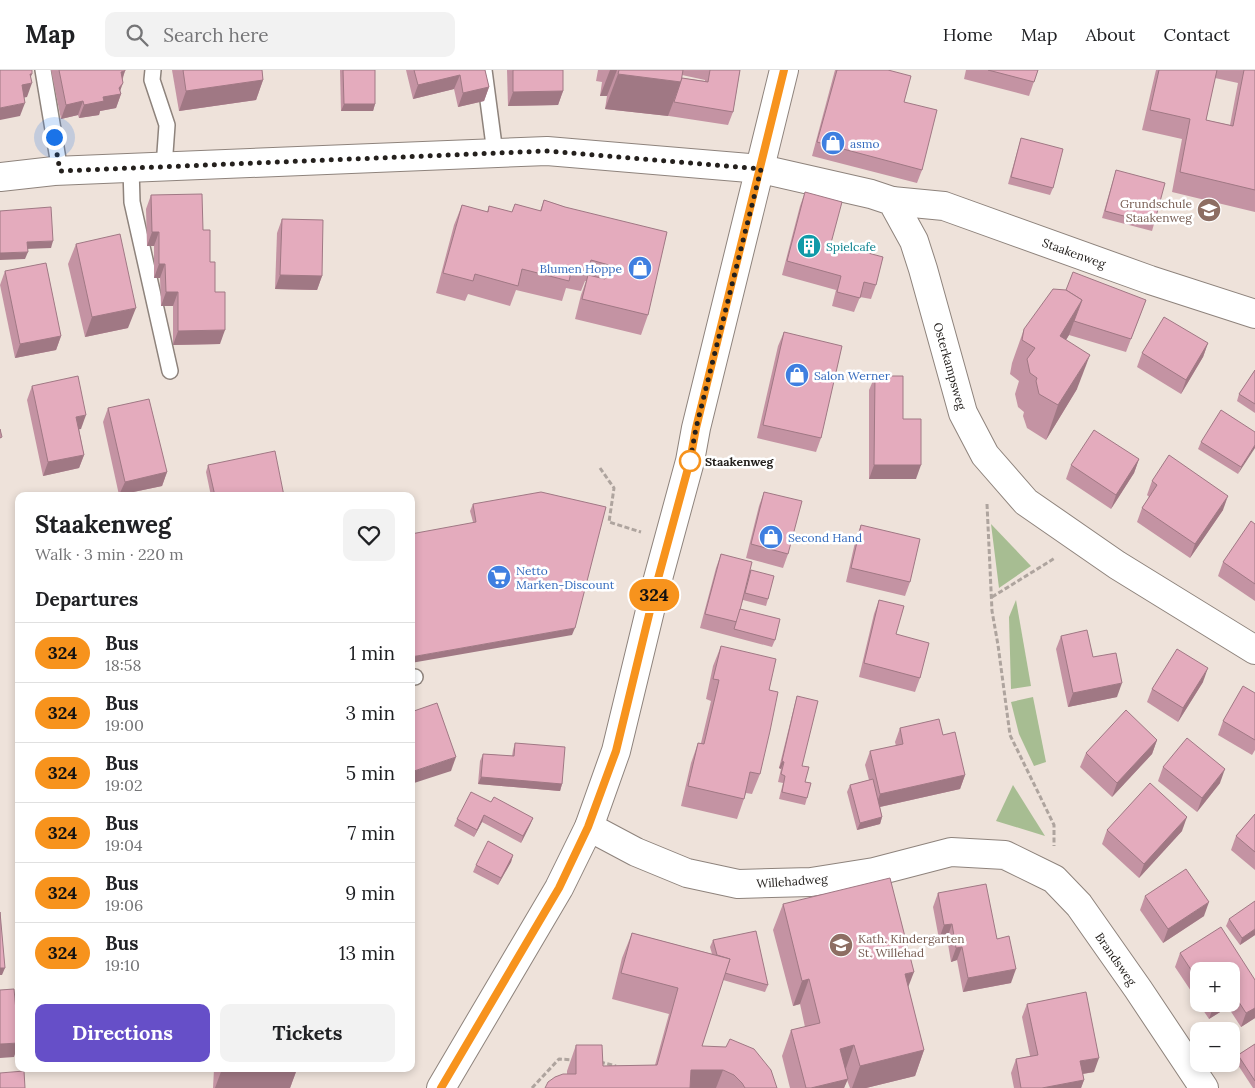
<!DOCTYPE html>
<meta charset="utf-8">
<style>
:root{--surface:#fff;--page:#f2f2f2;--text:#202124;--muted:#757577;--line:#e0e0e0;--accent:#664fc8}
body{margin:0;font-family:Lora,serif;background:var(--page);color:var(--text);height:100vh;display:flex;flex-direction:column;font-size:19px;white-space:nowrap}
*{box-sizing:border-box;margin:0}
p{font-size:16px;color:var(--muted)}
.icon{flex:none;width:28px;height:28px;fill:none;stroke:currentColor;stroke-width:2;stroke-linecap:round;stroke-linejoin:round}
.map{position:relative;flex:1;overflow:hidden}
.panel{position:absolute;left:15px;top:422px;width:400px;height:580px;display:flex;flex-direction:column;background:var(--surface);border-radius:10px;box-shadow:0 2px 8px #0003}
.panel>*{flex:none}
.badge{padding:0 10px;border-radius:16px;font-size:18px;line-height:32px}
.buttons{position:absolute;left:1190px;top:892px;display:grid;gap:10px}
.buttons a{display:grid;place-items:center;width:50px;height:50px;border-radius:10px;background:var(--surface);box-shadow:0 2px 8px #0003;font-size:25px}
.you{position:absolute;width:25px;height:25px;margin:-12px;border:4px solid #fff;border-radius:50%;background:#1a73e8;box-shadow:0 0 0 8px #1a73e833}
.map>.badge{position:absolute;translate:-50% -50%;box-shadow:0 0 0 2px #fff}
h2{padding:0 20px;font-size:19px;line-height:45px}
.round{display:grid;place-items:center;flex:none;width:52px;height:52px;border-radius:10px;background:var(--page)}
.headline{display:flex;align-items:center;justify-content:space-between;height:85px;padding:0 20px}
h1{font-size:24px;font-weight:700;line-height:38px}
.primary-button{display:flex;gap:10px;margin-top:auto;padding:10px 20px}
.primary-button a{flex:1;height:58px;border-radius:10px;background:var(--accent);color:#fff;font-size:20px;font-weight:700;line-height:58px;text-align:center}
.primary-button a+a{background:var(--page);color:var(--text)}
ul{padding:0;list-style:none}
li{display:flex;align-items:center;gap:15px;height:60px;padding:0 20px;border-top:1px solid var(--line)}
li div{flex:1}
li b{display:block;font-size:19px}
li em{font-style:normal}
li .badge{min-width:55px;font-weight:700;text-align:center}
header{display:flex;align-items:center;gap:30px;box-sizing:border-box;height:70px;padding:0 25px;background:var(--surface);border-bottom:1px solid var(--line)}
header strong{font-size:24px}
nav{display:flex;gap:28px;margin-inline-start:auto;font-size:18px}
.search{width:350px;height:45px;background:var(--page);display:flex;align-items:center;gap:12px;box-sizing:border-box;padding:0 18px;border-radius:10px;color:var(--muted);font-size:19px}
.map>svg:first-child{display:block}
.green{fill:#a7bd92}
.lines{fill:none;stroke-linecap:round;stroke-linejoin:round}
.lane-casing{stroke:#8e837c;stroke-width:18}
.street-casing{stroke:#8e837c;stroke-width:30}
.secondary-casing{stroke:#8e837c;stroke-width:30}
.path{stroke:#aea49e;stroke-width:3;stroke-dasharray:5 2.5;stroke-linecap:butt}
.lane{stroke:#fff;stroke-width:15}
.street{stroke:#fff;stroke-width:28}
.secondary{stroke:#fff;stroke-width:28}
.wall{fill:#c493a3;fill-rule:evenodd}
.shaded-wall{fill:#a07884}
.building{fill:#e4abbd;stroke:#a07884}
.line-casing{stroke:#fff;stroke-width:11}
.line{stroke:#f7931d;stroke-width:8}
.walk{stroke:#24201d;stroke-width:5;stroke-dasharray:0 9}
.stop-dot{fill:#fff;stroke:#f7931d;stroke-width:2.5}
.labels{text-anchor:middle;dominant-baseline:central;stroke-width:5;stroke-linejoin:round;paint-order:stroke}
.shop-label{font-size:12px;fill:#366cbe;stroke:#fff;text-anchor:start}
.education-label{font-size:12px;fill:#785e54;stroke:#fff;text-anchor:end}
.culture-label{font-size:12px;fill:#0d838f;stroke:#fff;text-anchor:start}
.street-label{font-size:12px;fill:#24201d;stroke:#fff}
.stop-label{font-size:12px;font-weight:bold;fill:#24201d;stroke:#fff;text-anchor:start}
</style>
<header>
<strong>Map</strong>
<div class="search"><svg class="icon" aria-label="search" viewBox="0 0 24 24"><circle cx="10" cy="10" r="6"/><path d="M15 15l6 6"/></svg>Search here</div>
<nav><a>Home</a><a>Map</a><a>About</a><a>Contact</a></nav>
</header>
<div class="map">
<svg width="1255" height="1018" viewBox="0 0 1255 1018">
<rect width="100%" height="100%" fill="#eee2da"/>
<g class="green">
<path d="M991 454 1031 496 999 518Z"/>
<path d="M1016 530 1031 616 1011 619 1009 547Z"/>
<path d="M1033 627 1046 692 1034 696 1019 664 1011 632Z"/>
<path d="M1013 715 1045 766 996 751Z"/>
</g>
<g class="lines">
<g class="lane-casing">
<g id="lane">
<path d="M43 0 60 101"/>
<path d="M153 0 152 10 167 55 164 97"/>
<path d="M484 0 495 83"/>
<path d="M131 98 132 132 170 301"/>
<path d="M411 607H415"/>
</g>
</g>
<g class="street-casing">
<g id="street">
<path d="M0 107 54 101 547 81 761 99 871 124 892 131 914 171 923 199 963 343 985 385 1026 432 1117 495 1255 580"/>
<path d="M892 131 944 136 1150 210 1255 244"/>
<path d="M589 757 636 782 687 803 738 814 811 812 874 802 951 782 1005 785 1054 809 1079 835 1138 919 1204 1018"/>
</g>
</g>
<g class="secondary-casing">
<path id="secondary" d="M441 1018 559 818 589 757 616 681 656 516 690 391 696 358 784 0"/>
</g>
<g class="path">
<path d="M600 398 614 418 609 452 641 462"/>
<path d="M987 434 992 541 998 575 1010 665 1054 755V776"/>
<path d="M992 527 1055 488"/>
<path d="M600 992 616 996"/>
<path d="M532 1018 559 989 574 990"/>
</g>
<use href="#lane" class="lane"/>
<use href="#street" class="street"/>
<use href="#secondary" class="secondary"/>
</g>
<g class="wall">
<path d="M51 0H125L120 21 121 24 116 38 100 41 99 45 79 48 78 45 61 49Z"/>
<path d="M172 0H262L263 10 256 30 179 41Z"/>
<path d="M340 0H375V34L373 41H341Z"/>
<path d="M406 0H485L489 17 484 31 458 37 454 19 413 29Z"/>
<path d="M507 0H563V21L558 35 508 36Z"/>
<path d="M598 0H740L733 42 728 55 669 46 605 39 607 26H600L602 12 596 11ZM682 5 705 10V11L682 8Z"/>
<path d="M835 0H888L904 32 922 100 917 113 812 86Z"/>
<path d="M966 0H1038L1029 26 964 9Z"/>
<path d="M1156 0H1255V142L1172 122 1182 69 1142 60ZM1215 8 1238 13 1230 55 1206 50Z"/>
<path d="M1021 68 1053 118 1050 125 1008 114Z"/>
<path d="M1116 100 1154 154 1152 161 1102 148Z"/>
<path d="M805 122 831 173 876 215 871 229 860 227 854 242 832 236 836 220 782 205 800 136Z"/>
<path d="M151 125 203 160 210 192 215 222 220 274 173 275V236H161L160 208H154V176H147L146 139Z"/>
<path d="M544 130 565 137 648 245 641 265 575 249 581 225 586 211H585L581 221 566 218 562 231 516 220 510 236 468 224 465 231 436 223 454 155 462 135 487 142 489 136 512 142 515 134 540 141Z"/>
<path d="M282 149 322 206 317 220 275 219 277 163Z"/>
<path d="M76 174 128 258 85 267 68 194Z"/>
<path d="M5 201 61 266 56 280 15 288 0 215Z"/>
<path d="M1146 230 1126 282 1069 265 1066 270 1077 319 1046 370 1027 358 1023 346 1024 342 1018 337 1015 324 1019 311 1010 304 1012 293 1024 259Z"/>
<path d="M784 262 821 368 816 382 757 368 778 276Z"/>
<path d="M1208 273 1203 287 1181 324 1137 297 1142 283Z"/>
<path d="M1255 300V343L1237 331 1239 324Z"/>
<path d="M875 306 903 349 916 409H869V320Z"/>
<path d="M32 316 81 359H79L84 385 79 398 43 406 27 330Z"/>
<path d="M108 338 167 402 162 416 119 425 103 352Z"/>
<path d="M1255 362 1238 404 1198 379 1201 372Z"/>
<path d="M1139 389 1134 403 1111 439 1066 409 1071 395Z"/>
<path d="M208 395 284 426H211L206 402Z"/>
<path d="M1152 411 1223 440 1190 488 1137 452 1142 438 1149 427 1147 425Z"/>
<path d="M764 422 788 484 783 498 746 488 759 436Z"/>
<path d="M473 434 572 565 473 452 470 441Z"/>
<path d="M1255 454V531L1218 506 1223 492Z"/>
<path d="M861 455 910 512 905 526 846 512 856 468Z"/>
<path d="M721 484 751 500 768 529 766 536 743 530 740 539 775 570 772 577 700 558 716 498Z"/>
<path d="M879 530 896 564 920 608 915 622 859 607 874 544Z"/>
<path d="M1061 566 1093 587 1117 627 1068 637 1056 579Z"/>
<path d="M721 576 769 620 760 704 752 724 746 723 737 749 681 736 691 693 698 673H701L711 631 706 629 713 596Z"/>
<path d="M1203 612 1178 652 1147 632 1152 619Z"/>
<path d="M1255 623V680L1252 685 1218 665 1223 651Z"/>
<path d="M797 626 802 696 805 712 807 728 805 735 779 729 783 713 778 712 781 699 779 698 795 633Z"/>
<path d="M900 658 943 665 965 705 960 719 880 737 882 747 880 754 857 760 847 722 850 715 869 710 865 695 870 681 896 676 895 672Z"/>
<path d="M1157 670 1152 684 1112 727 1080 697 1086 683Z"/>
<path d="M515 673 562 714 560 721 478 714 480 691 483 684 512 686 513 680Z"/>
<path d="M1163 697 1220 713 1197 742 1158 711Z"/>
<path d="M491 732 533 748 530 755 521 773 482 752 474 767 454 756 457 749Z"/>
<path d="M1255 744V800L1231 780 1236 766Z"/>
<path d="M1107 760 1182 761 1139 808 1102 774Z"/>
<path d="M513 785 511 792 498 815 473 802 476 795Z"/>
<path d="M938 823 997 869 1011 913 963 922 957 890 951 892 947 868 939 869 933 837Z"/>
<path d="M1145 826 1204 846 1163 873 1140 840Z"/>
<path d="M783 834 908 917 924 980 915 1006 866 1018H850L847 1010 844 1018H790L782 986 791 960 805 957 800 934 793 936 773 860Z"/>
<path d="M1229 849 1255 865 1240 875 1226 856Z"/>
<path d="M632 863 712 884 710 877 713 870 768 915 765 922 723 910 702 976 777 1018H545L567 1004V1001L576 975 603 996 655 995 669 944 612 929 622 888Z"/>
<path d="M1180 883 1255 910V948L1241 957 1228 937 1209 949 1199 934H1231V901H1199V933L1175 897Z"/>
<path d="M1027 934 1094 1002 1083 1004 1084 1010 1081 1018H1014L1011 1003 1016 989 1030 986 1022 947Z"/>
<path d="M1255 974V1018H1253L1236 992 1238 985Z"/>
<path d="M214 999H297L290 1018H213Z"/>
</g>
<g class="shaded-wall">
<path d="M610 0H617L607 26H600Z"/>
<path d="M125 1 120 15 121 2Z"/>
<path d="M30 4H32L28 14 32 13 27 27 17 29 22 15Z"/>
<path d="M618 4 681 12 668 46 605 39Z"/>
<path d="M460 5 454 19 413 29 418 15Z"/>
<path d="M263 10 256 30 179 41 186 21Z"/>
<path d="M123 13 119 24H121L116 38 100 41 99 45 79 48 84 35 103 27 119 18Z"/>
<path d="M489 17 484 31 458 37 463 23Z"/>
<path d="M563 21 558 35 508 36 513 22Z"/>
<path d="M83 31 78 45 61 49 66 35Z"/>
<path d="M25 33 20 46 0 50V38Z"/>
<path d="M344 34H375L373 41H341Z"/>
<path d="M152 162H159L154 176H147Z"/>
<path d="M53 171 51 178 25 179 27 172Z"/>
<path d="M28 182 25 189 0 190V183Z"/>
<path d="M159 194H165L160 208H154Z"/>
<path d="M280 205 322 206 317 220 275 219Z"/>
<path d="M166 222H178L173 236H161Z"/>
<path d="M1082 230 1069 265 1047 300 1060 266Z"/>
<path d="M136 238 128 258 85 267 92 247Z"/>
<path d="M225 260 220 274 173 275 178 261Z"/>
<path d="M61 266 56 280 15 288 20 274Z"/>
<path d="M1208 273 1203 287 1181 324 1186 310Z"/>
<path d="M1090 285 1077 319 1046 370 1058 335Z"/>
<path d="M86 345 81 359 71 361 76 347Z"/>
<path d="M1255 375V378L1238 404 1241 397Z"/>
<path d="M84 385 79 398 43 406 48 392Z"/>
<path d="M1139 389 1134 403 1111 439 1116 425Z"/>
<path d="M874 395H921L916 409H869Z"/>
<path d="M167 402 162 416 119 425 125 412Z"/>
<path d="M1228 426 1223 440 1190 488 1195 474Z"/>
<path d="M575 558 572 565 411 593V587Z"/>
<path d="M1208 598 1203 612 1178 652 1183 638Z"/>
<path d="M1122 613 1117 627 1068 637 1073 623Z"/>
<path d="M1157 670 1152 684 1112 727 1117 713Z"/>
<path d="M456 687 451 701 411 714V702Z"/>
<path d="M782 691 784 692 781 699 779 698Z"/>
<path d="M1225 699 1220 713 1197 742 1202 728Z"/>
<path d="M965 705 960 719 875 738 880 724Z"/>
<path d="M481 707 562 714 560 721 478 714Z"/>
<path d="M484 745 482 752 474 767 477 760Z"/>
<path d="M882 747 880 754 857 760 860 753Z"/>
<path d="M1187 747 1182 761 1139 808 1144 794Z"/>
<path d="M533 748 530 755 521 773 523 766Z"/>
<path d="M513 785 511 792 498 815 501 808Z"/>
<path d="M1209 832 1204 846 1163 873 1168 859Z"/>
<path d="M952 854 947 868 939 869 944 855Z"/>
<path d="M1255 859V865L1240 875 1242 868Z"/>
<path d="M962 877 957 890 951 892 956 878Z"/>
<path d="M0 898H5L2 905H0Z"/>
<path d="M1016 899 1011 913 963 922 968 908Z"/>
<path d="M914 902 904 928 905 904Z"/>
<path d="M809 909 800 934 793 936 802 911Z"/>
<path d="M1216 934H1229L1228 937 1209 949 1214 935Z"/>
<path d="M1255 938V948L1241 957 1246 943Z"/>
<path d="M19 973 14 987 0 988V974Z"/>
<path d="M854 975 845 1001 840 979Z"/>
<path d="M924 980 915 1006 866 1018H852L860 996Z"/>
<path d="M1099 988 1094 1002 1075 1005 1080 991Z"/>
<path d="M222 999H297L290 1018H215Z"/>
<path d="M691 1000H723L716 1018H685Z"/>
<path d="M848 1009 844 1018H811Z"/>
<path d="M1084 1010 1081 1018H1042Z"/>
</g>
<g class="building">
<path d="M0 0H32V4H30L32 13 22 15 25 33 0 38Z"/>
<path d="M59 0H125V1L121 2 123 13 119 18 121 24 103 27 104 31 84 35 83 31 66 35Z"/>
<path d="M183 0H262L263 10 186 21Z"/>
<path d="M343 0H375V34H344Z"/>
<path d="M414 0H485L489 17 463 23 460 5 418 15Z"/>
<path d="M513 0H563V21L513 22Z"/>
<path d="M619 0H683L681 12 618 4Z"/>
<path d="M710 0H740L733 42 674 32 682 8 708 12Z"/>
<path d="M837 0H888L911 6 904 32 937 40 922 100 817 72Z"/>
<path d="M988 0H1038L1034 12Z"/>
<path d="M1159 0H1217L1206 50 1233 56 1244 0H1255V120L1180 102 1190 49 1150 40Z"/>
<path d="M1021 68 1063 79 1053 118 1011 107Z"/>
<path d="M1116 100 1165 113 1154 154 1105 141Z"/>
<path d="M805 122 842 132 831 173 883 187 876 215 864 212 860 228 837 222 841 206 787 191Z"/>
<path d="M202 124 203 160H210V192H215V222H225V260L178 261V222H166L165 194H159V162H152L151 125Z"/>
<path d="M544 130 565 137 667 162 648 245 582 229 588 205 605 209 609 195 591 190 588 201 572 198 569 211 522 199 518 216 475 204 473 211 443 203 462 135 488 142 489 136 512 142 515 134 541 141Z"/>
<path d="M51 137 53 171 27 172 28 182 0 183V141Z"/>
<path d="M282 149 323 150 322 206 280 205Z"/>
<path d="M120 164 136 238 92 247 76 174Z"/>
<path d="M46 193 61 266 20 274 5 201Z"/>
<path d="M1073 202 1146 230 1131 269 1074 251 1082 230 1066 220Z"/>
<path d="M1053 219 1066 220 1082 230 1060 266 1090 285 1058 335 1039 324 1036 311 1037 308 1030 303 1027 289 1035 278 1022 270 1024 259Z"/>
<path d="M1164 247 1208 273 1186 310 1142 283Z"/>
<path d="M784 262 842 276 821 368 763 355Z"/>
<path d="M1255 300V334L1239 324Z"/>
<path d="M78 306 86 345 76 347 84 385 48 392 32 316Z"/>
<path d="M875 306H903V349H921V395H874Z"/>
<path d="M149 329 167 402 125 412 108 338Z"/>
<path d="M1221 340 1255 362V375L1241 397 1201 372Z"/>
<path d="M0 359 2 367 0 368Z"/>
<path d="M1094 360 1139 389 1116 425 1071 395Z"/>
<path d="M275 381 284 426H215L208 395Z"/>
<path d="M1169 385 1228 426 1195 474 1142 438 1157 415 1152 411Z"/>
<path d="M541 422 606 437 575 558 411 587V464L476 452 473 434Z"/>
<path d="M764 422 802 431 788 484 751 474Z"/>
<path d="M1251 451 1255 454V514L1223 492Z"/>
<path d="M861 455 920 469 910 512 851 498Z"/>
<path d="M721 484 752 492 737 552 705 544Z"/>
<path d="M751 500 774 506 768 529 745 523Z"/>
<path d="M879 530 904 536 896 564 929 573 920 608 864 593Z"/>
<path d="M740 539 780 549 775 570 734 559Z"/>
<path d="M1087 560 1093 587 1116 583 1122 613 1073 623 1061 566Z"/>
<path d="M721 576 776 589 769 620 778 622 770 661 760 704 750 702 744 729 688 716 698 673 704 674 719 610 713 609Z"/>
<path d="M1177 579 1208 598 1183 638 1152 619Z"/>
<path d="M1243 616 1255 623V670L1223 651Z"/>
<path d="M797 626 818 631 802 696 809 697 805 712 811 713 807 728 782 722 785 706 781 704 784 692 782 691Z"/>
<path d="M437 633 456 687 411 702V642Z"/>
<path d="M1126 640 1157 670 1117 713 1086 683Z"/>
<path d="M939 649 943 665 955 662 965 705 880 724 870 681 903 674 900 658Z"/>
<path d="M1187 668 1225 699 1202 728 1163 697Z"/>
<path d="M515 673 565 677 562 714 481 707 483 684 514 686Z"/>
<path d="M873 709 882 747 860 753 850 715Z"/>
<path d="M1150 713 1187 747 1144 794 1107 760Z"/>
<path d="M471 722 491 732 494 727 533 748 523 766 484 745 477 760 457 749Z"/>
<path d="M1255 744V782L1236 766Z"/>
<path d="M488 771 513 785 501 808 476 795Z"/>
<path d="M1186 799 1209 832 1168 859 1145 826Z"/>
<path d="M890 808 914 902 905 904 924 980 860 996 854 975 840 979 848 1009 811 1018H806L791 960 820 953 809 909 802 911 783 834Z"/>
<path d="M986 814 997 869 1009 866 1016 899 968 908 962 877 956 878 952 854 944 855 938 823Z"/>
<path d="M1255 831V859L1242 868 1229 849Z"/>
<path d="M0 842 5 898H0Z"/>
<path d="M1221 857 1255 910V938L1246 943 1233 923 1231 924V901H1199V912L1180 883Z"/>
<path d="M756 861 768 915 725 903 730 889 717 885 713 870Z"/>
<path d="M632 863 730 889 702 976 726 977 730 969 754 979 771 1000 777 1018H745L742 1013 734 1005 723 1000H691L690 1018H545L548 1012 555 1007 563 1004H576V975H602L603 996 657 995 678 918 621 903Z"/>
<path d="M14 919 19 973 0 974V920Z"/>
<path d="M1086 922 1099 988 1080 991 1084 1010 1042 1018H1021L1016 989 1038 985 1027 934Z"/>
<path d="M1255 974V1011L1238 985Z"/>
<path d="M24 1001 25 1018H0V1003Z"/>
</g>
<g class="lines">
<g class="line-casing">
<path id="line" d="M441 1018 559 818 588 757 616 681 656 516 690 391 696 358 784 0"/>
</g>
<use href="#line" class="line"/>
<path class="walk" d="M54 67 60 101 547 81 761 99 696 358 690 391"/>
</g>
<defs>
<g id="shop-disc" transform="scale(1.25)"><circle r="9.5" fill="#3f7fe0" stroke="#fff"/><path d="M-5-2.5h2.3a2.7 3.5 0 0 1 5.4 0H5L5.5 6h-11ZM-1.5-2.5h3a1.5 2.3 0 0 0-3 0Z" fill="#fff"/></g>
<g id="school-disc" transform="scale(1.25)"><circle r="9.5" fill="#8d6e63" stroke="#fff"/><path d="M0-5L7-2L0 1L-7-2ZM-4 1L0 2.5L4 1V4Q0 6-4 4Z" fill="#fff"/></g>
<g id="building-disc" transform="scale(1.25)"><circle r="9.5" fill="#0f9aa8" stroke="#fff"/><path d="M-4-6H4V6H1V3H-1V6H-4ZM-2.5-4.3h1.7v1.8h-1.7ZM.8-4.3h1.7v1.8H.8ZM-2.5-1h1.7V.8h-1.7ZM.8-1h1.7V.8H.8Z" fill="#fff"/></g>
<g id="supermarket-disc" transform="scale(1.25)"><circle r="9.5" fill="#3f7fe0" stroke="#fff"/><path d="M-6-5.5h2.5l.6 2H6L4.5 2H-2.5L-4.4-4H-6ZM-1.5 3.2a1.3 1.3 0 1 0 .1 0ZM3 3.2a1.3 1.3 0 1 0 .1 0Z" fill="#fff"/></g>
</defs>
<g fill-rule="evenodd">
<use href="#shop-disc" x="833" y="73"/>
<use href="#school-disc" x="1209" y="140"/>
<use href="#building-disc" x="809" y="176"/>
<use href="#shop-disc" x="640" y="198"/>
<use href="#shop-disc" x="797" y="305"/>
<use href="#shop-disc" x="771" y="467"/>
<use href="#supermarket-disc" x="499" y="507"/>
<use href="#school-disc" x="841" y="875"/>
</g>
<circle class="stop-dot" cx="690" cy="391" r="10"/>
<g class="labels">
<g class="shop-label">
<text x="850" y="73">asmo</text>
<text x="622" y="198" text-anchor="end">Blumen Hoppe</text>
<text x="814" y="305">Salon Werner</text>
<text x="788" y="467">Second Hand</text>
<text x="516" y="500">Netto<tspan x="516" dy="14">Marken-Discount</tspan></text>
</g>
<g class="education-label">
<text x="1192" y="133">Grundschule<tspan x="1192" dy="14">Staakenweg</tspan></text>
<text x="858" y="868" text-anchor="start">Kath. Kindergarten<tspan x="858" dy="14">St. Willehad</tspan></text>
</g>
<g class="culture-label">
<text x="826" y="176">Spielcafe</text>
</g>
<g class="street-label">
<text transform="translate(1074 183) rotate(20)">Staakenweg</text>
<text transform="translate(950 296) rotate(74)">Osterkampsweg</text>
<text transform="translate(792 811) rotate(-4)">Willehadweg</text>
<text transform="translate(1116 889) rotate(55)">Brandsweg</text>
</g>
<g class="stop-label">
<text x="705" y="391">Staakenweg</text>
</g>
</g>
</svg>
<div class="buttons">
<a>+</a>
<a>−</a>
</div>
<div class="you" style="left:54px;top:67px"></div>
<b class="badge" style="left:654px;top:525px;background:#f7931d;color:#111">324</b>
<section class="panel">
<div class="headline"><div><h1>Staakenweg</h1><p>Walk · 3 min · 220 m</p></div><a class="round"><svg class="icon" aria-label="heart" viewBox="0 0 24 24"><path d="M12 20l-8-8c-3-5 5-10 8-4 3-6 11-1 8 4z"/></svg></a></div>
<h2>Departures</h2>
<ul>
<li><span class="badge" style="background:#f7931d;color:#111">324</span><div><b>Bus</b><p>18:58</p></div><em>1 min</em></li>
<li><span class="badge" style="background:#f7931d;color:#111">324</span><div><b>Bus</b><p>19:00</p></div><em>3 min</em></li>
<li><span class="badge" style="background:#f7931d;color:#111">324</span><div><b>Bus</b><p>19:02</p></div><em>5 min</em></li>
<li><span class="badge" style="background:#f7931d;color:#111">324</span><div><b>Bus</b><p>19:04</p></div><em>7 min</em></li>
<li><span class="badge" style="background:#f7931d;color:#111">324</span><div><b>Bus</b><p>19:06</p></div><em>9 min</em></li>
<li><span class="badge" style="background:#f7931d;color:#111">324</span><div><b>Bus</b><p>19:10</p></div><em>13 min</em></li>
</ul>
<div class="primary-button"><a>Directions</a><a>Tickets</a></div>
</section>
</div>
